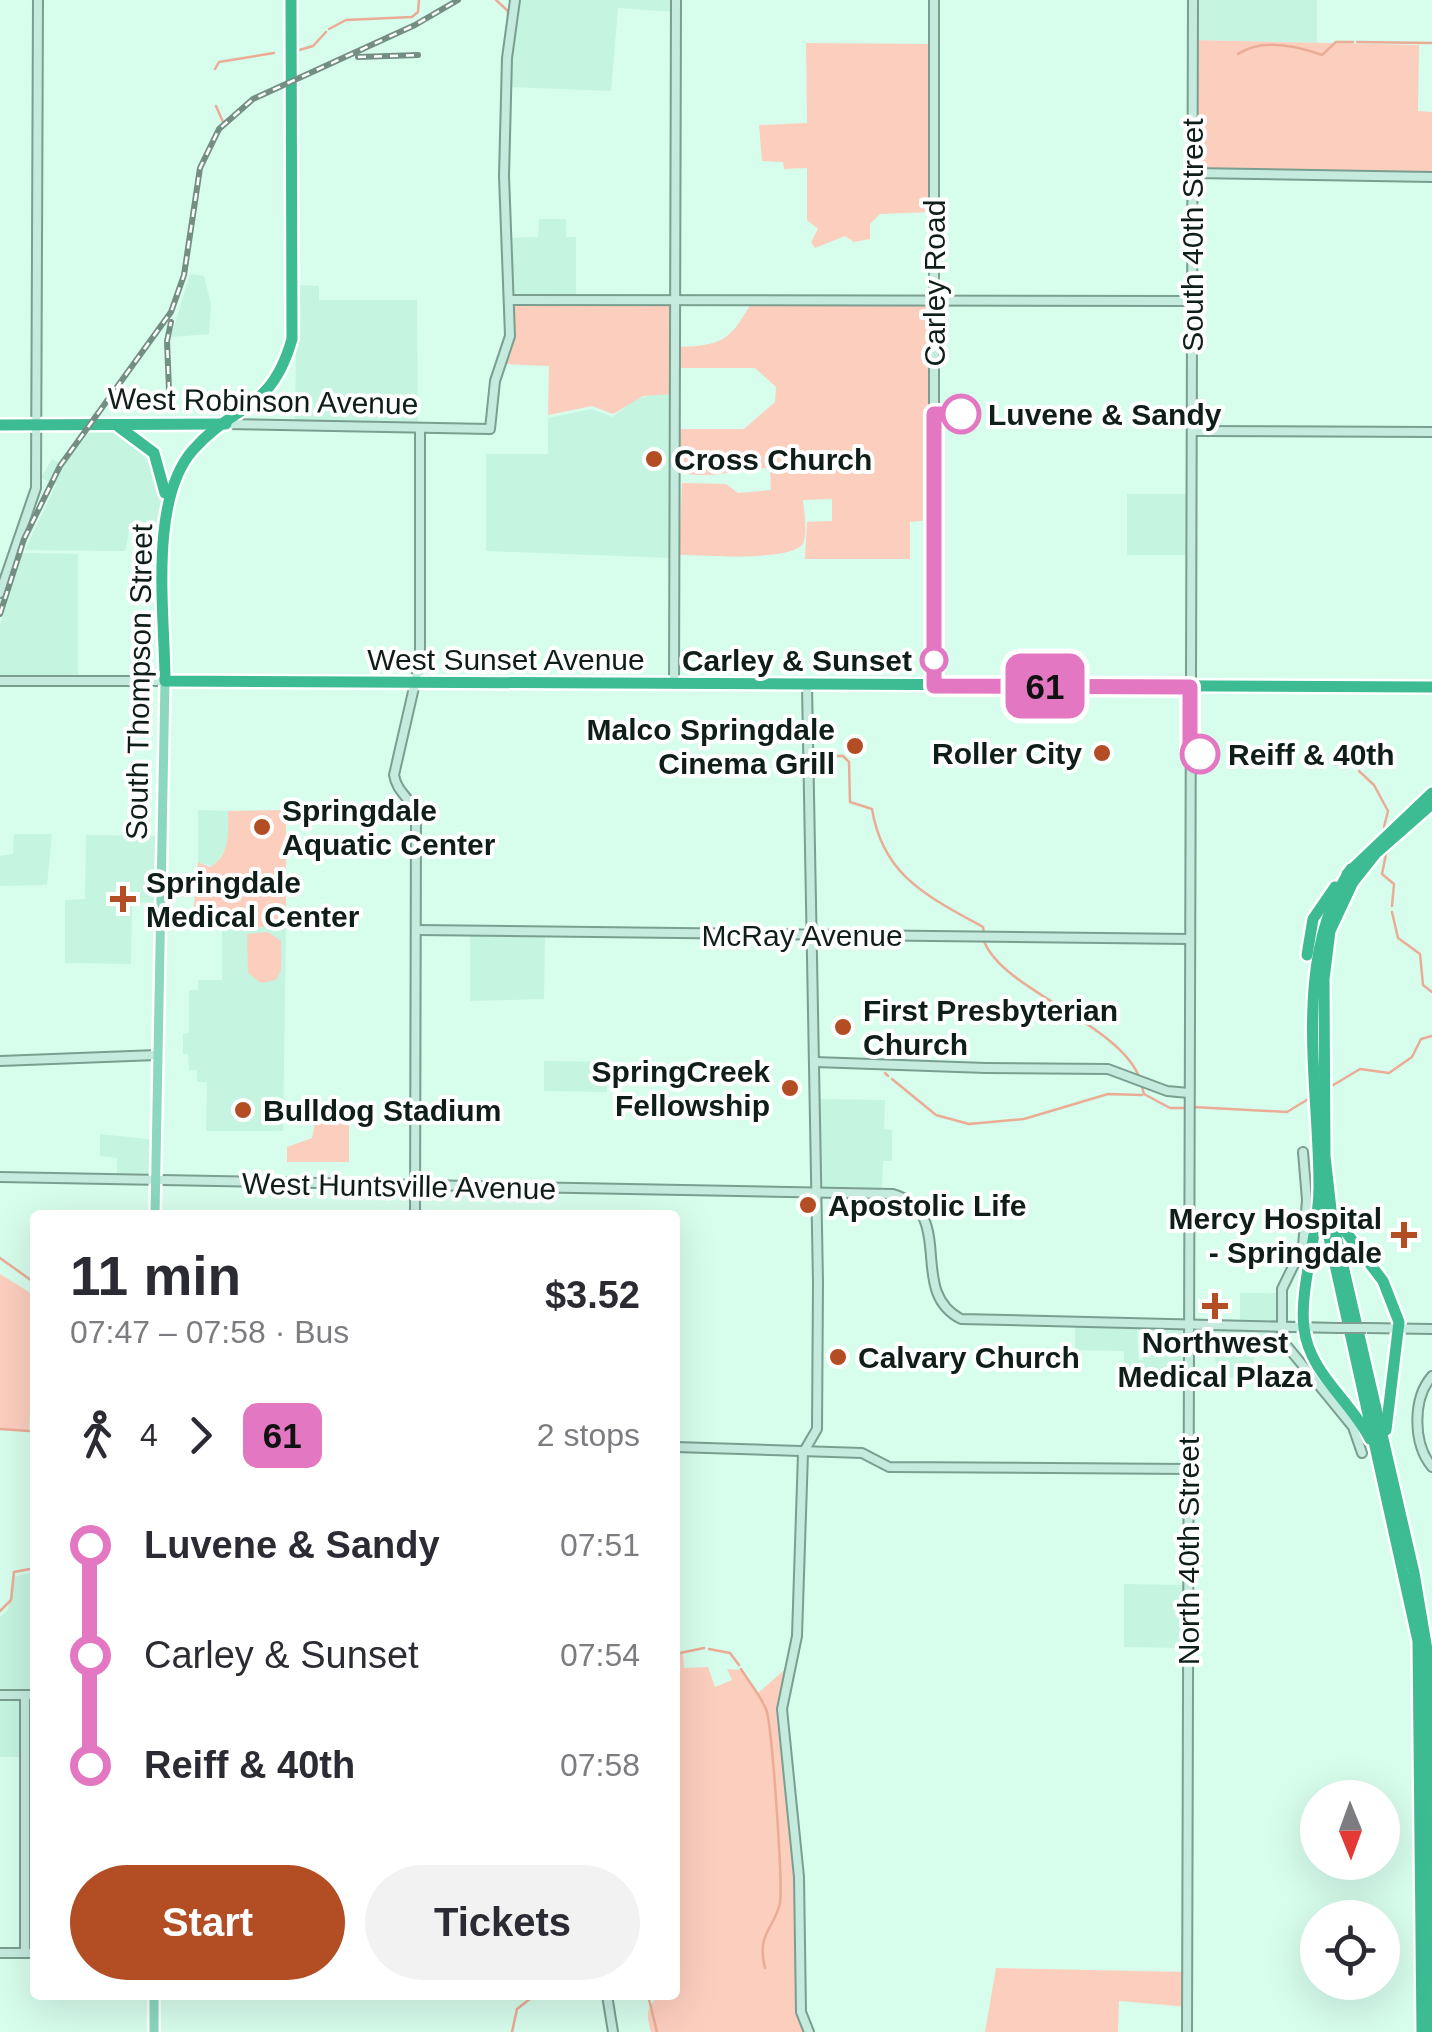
<!DOCTYPE html>
<meta charset="utf-8">
<style>
:root{--surface:#fff;--page:#f2f2f3;--text:#2b2b33;--muted:#7c7c81;--accent:#b34d23}
body{margin:0;font-family:Arial,sans-serif;background:var(--page);color:var(--text);height:100vh;display:flex;flex-direction:column;font-size:38px;white-space:nowrap}
*{box-sizing:border-box;margin:0}
p{font-size:32px;color:var(--muted)}
.icon{flex:none;width:55px;height:55px;fill:none;stroke:currentColor;stroke-width:2;stroke-linecap:round;stroke-linejoin:round}
.map{position:relative;flex:1;overflow:hidden}
.side{position:absolute;left:30px;top:1210px;width:650px;height:790px;display:flex;flex-direction:column;background:var(--surface);border-radius:10px;box-shadow:0 10px 40px #0002}
.side>*{flex:none}
.badge{padding:0 20px;border-radius:15px;font-size:35px;line-height:65px}
.needle{width:65px;rotate:179deg}
.tools{position:absolute;left:1300px;top:1780px;display:grid;gap:20px}
.tools a{display:grid;place-items:center;width:100px;height:100px;border-radius:50%;background:var(--surface);box-shadow:0 10px 40px #0002;font-size:50px}
.map>.badge{position:absolute;translate:-50% -50%;box-shadow:0 0 0 5px #fff}
.legs{display:flex;align-items:center;gap:15px;height:110px;padding:0 40px;font-size:32px}
.legs p{margin-inline-start:auto}
.overview{display:flex;align-items:center;justify-content:space-between;height:170px;padding:0 40px}
h1{font-size:55px;font-weight:700;line-height:75px}
.button{display:flex;gap:20px;margin-top:auto;padding:20px 40px}
.button a{flex:1;height:115px;border-radius:60px;background:var(--accent);color:#fff;font-size:40px;font-weight:700;line-height:115px;text-align:center}
.button a+a{background:var(--page);color:var(--text)}
ul{padding:0 40px;list-style:none}
li{display:flex;align-items:center;gap:35px;height:110px;font-size:38px}
li i{display:grid;place-items:center;width:15px;height:100%;margin:0 12px;background:currentColor}
li i::after{content:'';width:25px;height:25px;margin:-12px;border:8px solid;border-radius:50%;background:var(--surface)}
li p{margin-inline-start:auto}
li:first-child i{background:linear-gradient(#0000 50%,currentColor 0)}
li:last-child i{background:linear-gradient(currentColor 50%,#0000 0)}
.map>svg:first-child{display:block}
.built{fill:#c5f4e1}
.green{fill:#fccebe}
.lines{fill:none;stroke-linecap:round;stroke-linejoin:round}
.stream{stroke:#ebac95;stroke-width:2.5}
.secondary-casing{stroke:#7a9e8f;stroke-width:12}
.primary-casing{stroke:#fff;stroke-width:14}
.highway-casing{stroke:#fff;stroke-width:16}
.secondary{stroke:#c5ebdf;stroke-width:8}
.primary{stroke:#8bd7bf;stroke-width:9}
.highway{stroke:#3dbc94;stroke-width:11}
.rail-casing{stroke:#748e84;stroke-width:6}
.rail{stroke:#fff;stroke-width:2.5;stroke-dasharray:8;stroke-linecap:butt}
.secondary-bridge-casing{stroke:#7a9e8f;stroke-width:12;stroke-linecap:butt}
.secondary-bridge{stroke:#c5ebdf;stroke-width:8}
.line-1-casing{stroke:#fff;stroke-width:22}
.line-1{stroke:#e377c2;stroke-width:15}
.stop-1-dot{fill:#fff;stroke:#e377c2;stroke-width:5}
.poi-dot{fill:#b34d23;stroke:#fff;stroke-width:4}
.labels{text-anchor:middle;dominant-baseline:central;stroke-width:8;stroke-linejoin:round;paint-order:stroke}
.street-label{font-size:30px;fill:#101e19;stroke:#fff}
.stop-label{font-size:30px;font-weight:bold;fill:#101e19;stroke:#fff;text-anchor:start}
.poi-label{font-size:30px;font-weight:bold;fill:#101e19;stroke:#fff;text-anchor:start}
</style>
<div class="map">
<svg width="1432" height="2032" viewBox="0 0 1432 2032">
<rect width="100%" height="100%" fill="#d7fded"/>
<g class="built">
<path d="M518 0H674V12L618 8 611 91 509 87Z"/>
<path d="M1193 0H1317V43L1193 40Z"/>
<path d="M539 219H566V237H576V300H510L505 238 538 237Z"/>
<path d="M190 274 204 276 211 304 209 334 171 337Z"/>
<path d="M297 285 319 286V300H417L418 423 295 422Z"/>
<path d="M661 392 673 394 672 558 486 551V454H548V418L592 409 612 417 636 399Z"/>
<path d="M106 429 126 432 153 457 162 492 161 522H131L125 551 25 550 56 485 41 478 52 459 63 465 83 431Z"/>
<path d="M1127 494H1188L1187 555H1127Z"/>
<path d="M22 553 78 554V678L0 679V625Z"/>
<path d="M198 810 228 811V845L214 867 198 862Z"/>
<path d="M14 834H52L47 885 0 886V856L13 854Z"/>
<path d="M86 835 163 836 161 902 132 903 131 964 65 963V900L85 899Z"/>
<path d="M222 927H286L283 1131H206L207 1082H197V1070H189L188 1054H183V1034L189 1033V990H198V980H222Z"/>
<path d="M470 933 545 935 544 999 470 1001Z"/>
<path d="M544 1061 607 1062V1092L544 1091Z"/>
<path d="M816 1099 885 1100 884 1129 892 1130V1161H883L882 1193 818 1192Z"/>
<path d="M100 1134 156 1140 155 1176 117 1177V1158L100 1156Z"/>
<path d="M1240 1293H1278V1323L1240 1322Z"/>
<path d="M1075 1327 1137 1328 1139 1360H1143L1145 1329H1184L1186 1389H1124V1351L1075 1350Z"/>
<path d="M1196 1330 1277 1331V1349H1254L1253 1378 1220 1377 1213 1351H1192Z"/>
<path d="M33 1572 35 1692H0V1617L8 1610 13 1577Z"/>
<path d="M1124 1584 1184 1585V1648L1124 1647Z"/>
<rect x="0" y="1695" width="25" height="62"/>
</g>
<g class="green">
<path d="M1193 40 1419 45 1418 111 1432 112V177L1193 173Z"/>
<path d="M806 43 932 44 930 212 880 214 870 224V239L854 242 845 236 815 248 811 242 818 229 807 220V168L784 169 783 162 762 161 759 125 807 123Z"/>
<path d="M673 302V394L643 396 613 414 592 406 548 415 549 366 504 364 513 336V303Z"/>
<path d="M750 305 930 306V520L910 522V559H805L807 522 832 521V499L803 500C804 512 807 529 804 541 799 563 700 555 679 555L682 483 726 484 738 493 771 490 770 468C739 468 709 481 680 472L679 429H744L775 402 776 387 755 368H679V347C721 345 729 342 750 305Z"/>
<path d="M286 810V927H192L198 862 210 867C231 855 228 832 228 811Z"/>
<path d="M268 932 281 941V970L276 980 261 983 248 973 247 934Z"/>
<path d="M315 1123H349V1162H287V1147L312 1138Z"/>
<path d="M0 1274 29 1292 35 1305 29 1431 0 1429Z"/>
<path d="M683 1653 684 1668 708 1667 715 1687 732 1680 727 1669 742 1670 757 1694 790 1665 784 1687 806 2032H651C645 2012 648 2009 658 1995H675V1654Z"/>
<path d="M996 1968 1187 1972 1188 2007 1119 2001 1118 2032H985Z"/>
</g>
<g class="lines">
<g class="stream">
<path d="M496 0 508 11V20"/>
<path d="M329 29 346 20 412 17 418 12 419 0"/>
<path d="M505 41 507 25"/>
<path d="M1357 42 1432 43"/>
<path d="M296 51 313 46 326 32"/>
<path d="M1238 54C1262 38 1297 46 1322 55L1336 42H1353"/>
<path d="M215 69 219 62 274 53"/>
<path d="M216 106 223 122"/>
<path d="M225 123 226 124"/>
<path d="M821 756H843L849 762 850 802 872 809C883 876 927 896 983 927L984 933"/>
<path d="M1359 771 1374 785 1388 811 1384 827"/>
<path d="M1387 849 1382 874 1394 884 1392 906"/>
<path d="M1392 912 1398 938 1420 954 1423 985 1432 992"/>
<path d="M984 941C1003 991 1120 1023 1140 1079"/>
<path d="M885 1073 888 1076"/>
<path d="M892 1079 936 1115 969 1124 1024 1119 1108 1094 1142 1095"/>
<path d="M1142 1087 1144 1094 1170 1108H1185"/>
<path d="M1330 1087 1360 1069 1389 1073 1412 1057 1421 1039 1432 1036"/>
<path d="M1193 1107 1287 1112 1310 1098"/>
<path d="M0 1258 35 1283"/>
<path d="M0 1429 29 1431"/>
<path d="M32 1431 35 1429"/>
<path d="M0 1611 11 1600 14 1572 35 1568"/>
<path d="M709 1649 730 1653 739 1665"/>
<path d="M675 1654 704 1648"/>
<path d="M741 1669C749 1682 760 1695 766 1709 772 1723 783 1885 780 1903 775 1928 756 1933 765 1968"/>
<path d="M648 1995 657 2032"/>
<path d="M512 2032 517 2009 535 1995"/>
</g>
<g class="secondary-casing">
<g id="secondary">
<path d="M1193 173 1432 177"/>
<path d="M510 300 1191 301"/>
<path d="M226 424 490 429 495 381 510 336 504 176 507 58 515 0"/>
<path d="M1192 431 1432 432"/>
<path d="M0 593 36 488 38 0"/>
<path d="M0 681H165"/>
<path d="M674 685 676 0"/>
<path d="M934 686V0"/>
<path d="M416 930 1189 939"/>
<path d="M0 1061 157 1055"/>
<path d="M815 1062 986 1068"/>
<path d="M985 1068 1108 1069 1167 1091 1189 1093"/>
<path d="M1303 1152 1307 1200 1303 1246 1282 1289V1340L1353 1427 1362 1453"/>
<path d="M0 1177 893 1194C958 1213 906 1291 961 1319L1338 1328"/>
<path d="M415 1215 416 818C414 799 397 794 394 775L420 661V428"/>
<path d="M1366 1328 1432 1329"/>
<path d="M1432 1376C1412 1399 1413 1444 1432 1467"/>
<path d="M675 1447 862 1453 889 1467 1189 1469"/>
<path d="M803 1453 817 1429 818 1283 807 686"/>
<path d="M803 1453 797 1636 782 1709 799 1877 801 2012 809 2032"/>
<path d="M0 1695H35"/>
<path d="M25 1695V1953"/>
<path d="M0 1953H35"/>
<path d="M607 1995 613 2032"/>
<path d="M1187 2032 1193 0"/>
</g>
</g>
<g class="primary-casing">
<g id="primary">
<path d="M155 1215 165 681"/>
<path d="M154 1995V2032"/>
</g>
</g>
<g class="highway-casing">
<g id="highway">
<path d="M291 0 292 339C271 413 234 403 193 450 148 501 165 616 165 681L1432 687"/>
<path d="M0 425 226 424"/>
<path d="M119 427 154 453 165 493"/>
<path d="M1351 869C1290 962 1320 1086 1319 1191 1318 1233 1299 1291 1304 1328 1309 1373 1351 1401 1370 1439"/>
<path d="M1347 874 1432 793"/>
<path d="M1307 955 1313 919 1335 887"/>
<path d="M1319 1192 1418 1641 1422 2032"/>
<path d="M1336 1219 1383 1281 1399 1322 1386 1430"/>
<path d="M1431 2032 1427 1650 1414 1573 1332 1218 1325 1156 1324 979 1330 931 1353 882 1376 853 1432 804"/>
</g>
</g>
<use href="#secondary" class="secondary"/>
<use href="#primary" class="primary"/>
<use href="#highway" class="highway"/>
<g class="rail-casing">
<g id="rail">
<path d="M358 57 418 55"/>
<path d="M169 390 167 341 171 322"/>
<path d="M0 614 24 539 60 466 171 312 184 275 200 168 219 129 253 99 415 25 458 0"/>
</g>
</g>
<use href="#rail" class="rail"/>
<g class="secondary-bridge-casing">
<path id="secondary-bridge" d="M1338 1328H1366"/>
</g>
<use href="#secondary-bridge" class="secondary-bridge"/>
</g>
<g class="lines">
<g class="line-1-casing">
<path id="line-1" d="M961 414H934V686L1190 687V754H1200"/>
</g>
<use href="#line-1" class="line-1"/>
</g>
<g class="stop-1-dot">
<circle cx="961" cy="414" r="18"/>
<circle cx="934" cy="660" r="12"/>
<circle cx="1200" cy="754" r="18"/>
</g>
<g class="poi-dot">
<circle cx="654" cy="459" r="10"/>
<circle cx="855" cy="746" r="10"/>
<circle cx="1102" cy="753" r="10"/>
<circle cx="262" cy="827" r="10"/>
<path d="M118 884h10v10h10v10h-10v10h-10v-10h-10v-10h10z"/>
<circle cx="843" cy="1027" r="10"/>
<circle cx="790" cy="1088" r="10"/>
<circle cx="243" cy="1110" r="10"/>
<circle cx="808" cy="1205" r="10"/>
<path d="M1399 1220h10v10h10v10h-10v10h-10v-10h-10v-10h10z"/>
<path d="M1210 1291h10v10h10v10h-10v10h-10v-10h-10v-10h10z"/>
<circle cx="838" cy="1357" r="10"/>
</g>
<g class="labels">
<g class="street-label">
<text transform="translate(1192 235) rotate(-90)">South 40th Street</text>
<text transform="translate(934 283) rotate(-90)">Carley Road</text>
<text transform="translate(263 401) rotate(1)">West Robinson Avenue</text>
<text x="506" y="659">West Sunset Avenue</text>
<text transform="translate(139 682) rotate(-89)">South Thompson Street</text>
<text x="802" y="935">McRay Avenue</text>
<text transform="translate(399 1186) rotate(1)">West Huntsville Avenue</text>
<text transform="translate(1188 1551) rotate(-90)">North 40th Street</text>
</g>
<g class="stop-label">
<text x="988" y="414">Luvene &amp; Sandy</text>
<text x="912" y="660" text-anchor="end">Carley &amp; Sunset</text>
<text x="1228" y="754">Reiff &amp; 40th</text>
</g>
<g class="poi-label">
<text x="674" y="459">Cross Church</text>
<text x="835" y="729" text-anchor="end">Malco Springdale<tspan x="835" dy="34">Cinema Grill</tspan></text>
<text x="1082" y="753" text-anchor="end">Roller City</text>
<text x="282" y="810">Springdale<tspan x="282" dy="34">Aquatic Center</tspan></text>
<text x="146" y="882">Springdale<tspan x="146" dy="34">Medical Center</tspan></text>
<text x="863" y="1010">First Presbyterian<tspan x="863" dy="34">Church</tspan></text>
<text x="770" y="1071" text-anchor="end">SpringCreek<tspan x="770" dy="34">Fellowship</tspan></text>
<text x="263" y="1110">Bulldog Stadium</text>
<text x="828" y="1205">Apostolic Life</text>
<text x="1382" y="1218" text-anchor="end">Mercy Hospital<tspan x="1382" dy="34">- Springdale</tspan></text>
<text x="1215" y="1342" text-anchor="middle">Northwest<tspan x="1215" dy="34">Medical Plaza</tspan></text>
<text x="858" y="1357">Calvary Church</text>
</g>
</g>
</svg>
<div class="tools">
<a><svg class="needle" viewBox="-14 -14 28 28"><path d="M0-13l5 13h-10z" fill="#e53935"/><path d="M0 13l5-13h-10z" fill="#7c7c81"/></svg></a>
<a><svg class="icon" aria-label="locate" viewBox="0 0 24 24"><circle cx="12" cy="12" r="6"/><path d="M12 2v4M12 18v4M2 12h4M18 12h4"/></svg></a>
</div>
<b class="badge" style="left:1045px;top:686px;background:#e377c2;color:#111">61</b>
<section class="side">
<div class="overview"><div><h1>11 min</h1><p>07:47 – 07:58 · Bus</p></div><b>$3.52</b></div>
<div class="legs"><svg class="icon" aria-label="walk" viewBox="0 0 24 24"><circle cx="13" cy="4" r="2"/><path d="M13 8l-2 6 4 7M11 14l-3 7M7 12l3-4h3l4 4"/></svg>4<svg class="icon" aria-label="forward" viewBox="0 0 24 24"><path d="M9 5l7 7-7 7"/></svg><b class="badge" style="background:#e377c2;color:#111">61</b><p>2 stops</p></div>
<ul>
<li><i style="color:#e377c2"></i><b>Luvene &amp; Sandy</b><p>07:51</p></li>
<li><i style="color:#e377c2"></i><span>Carley &amp; Sunset</span><p>07:54</p></li>
<li><i style="color:#e377c2"></i><b>Reiff &amp; 40th</b><p>07:58</p></li>
</ul>
<div class="button"><a>Start</a><a>Tickets</a></div>
</section>
</div>
